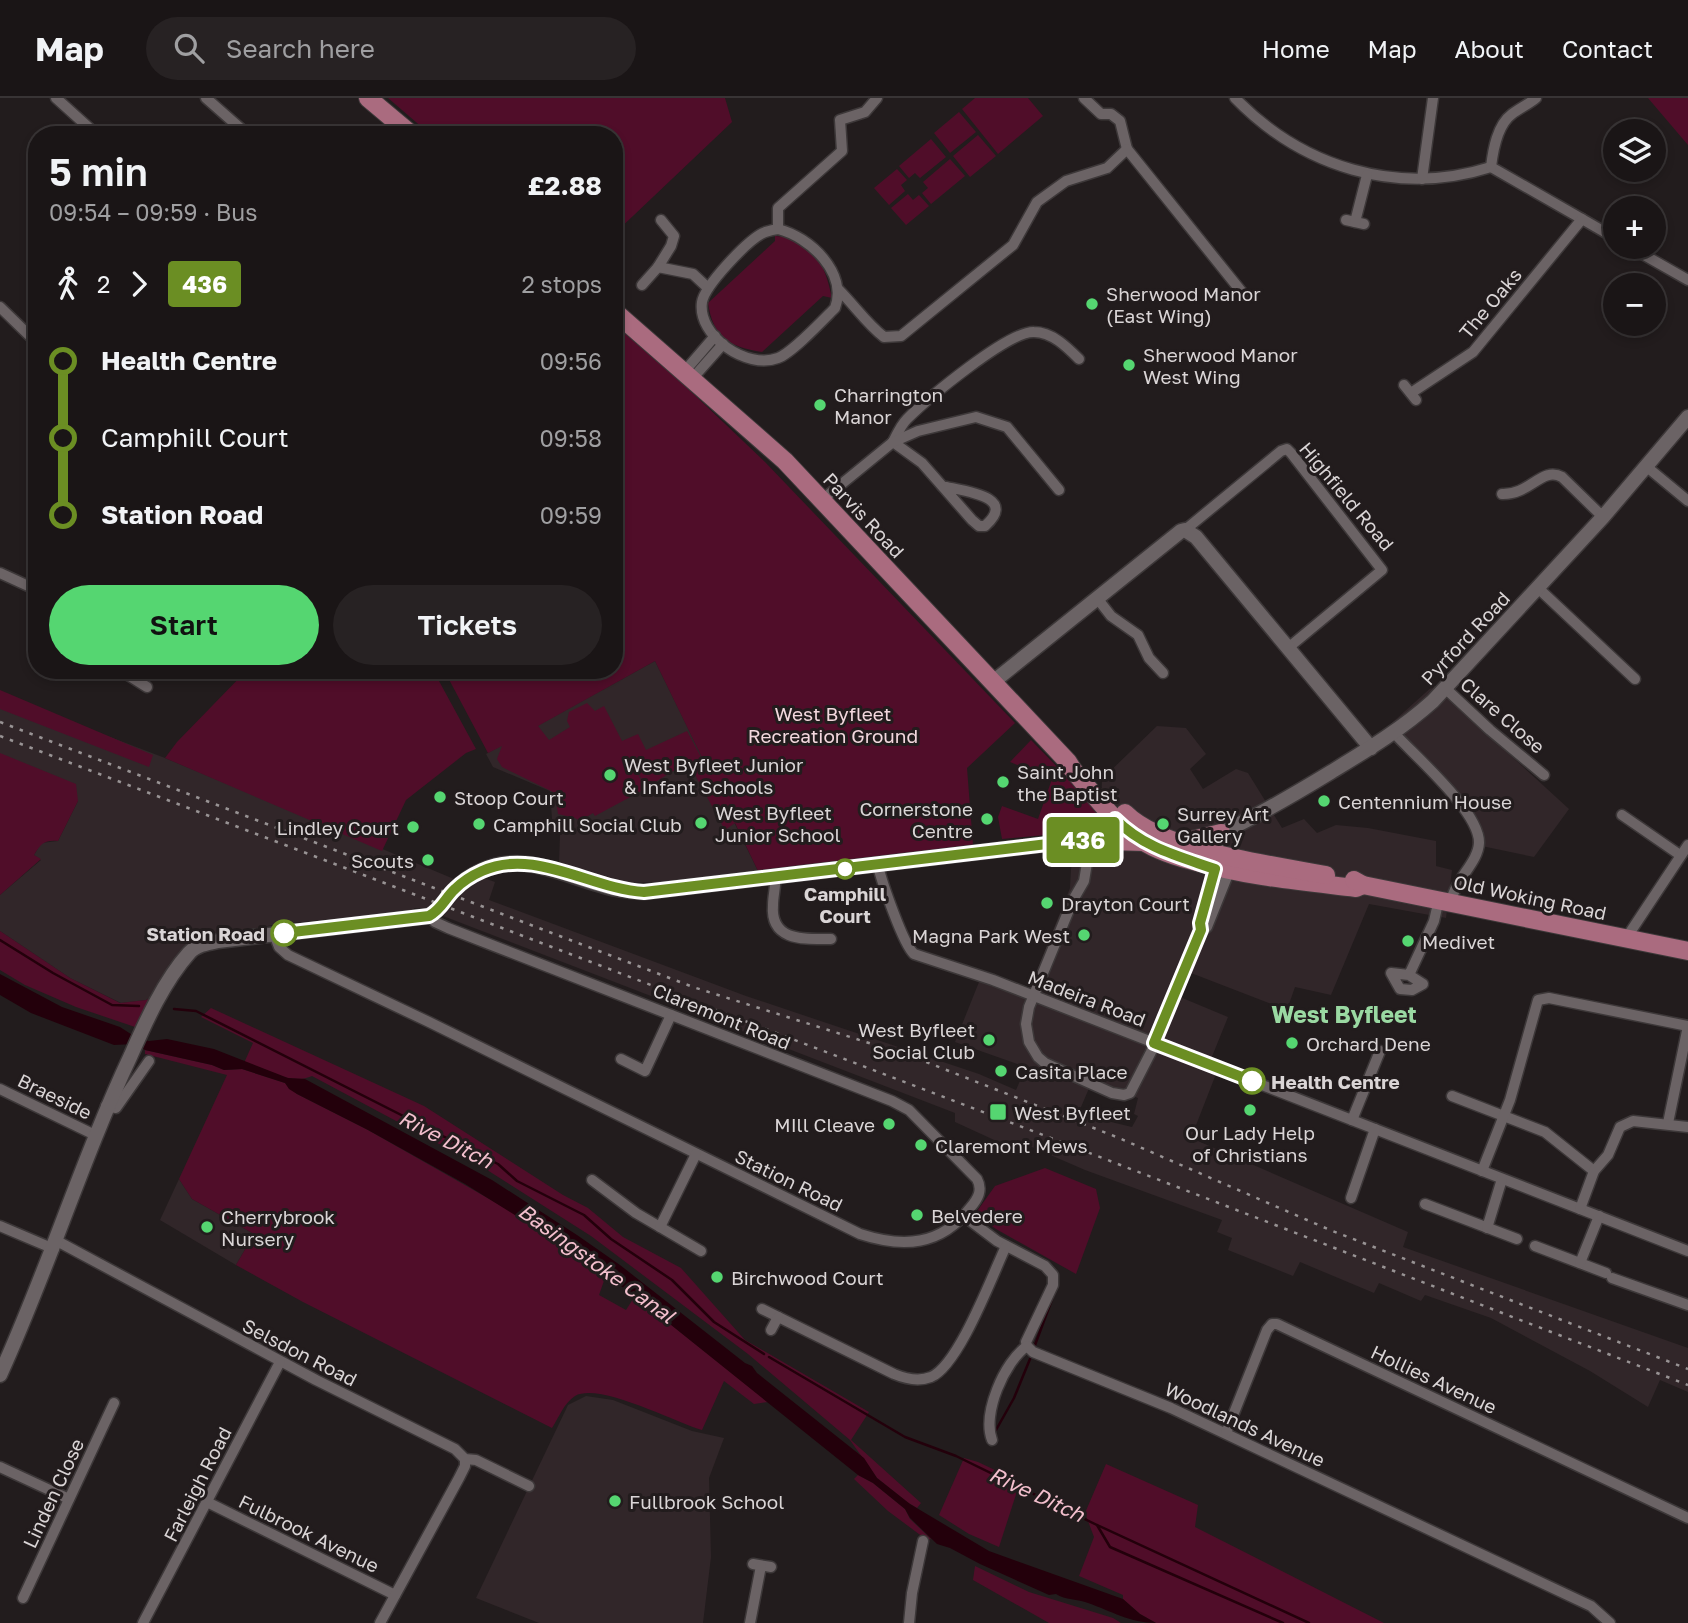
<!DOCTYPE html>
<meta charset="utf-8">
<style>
:root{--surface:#1a1516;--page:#272223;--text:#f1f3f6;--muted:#9f9fa1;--line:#383435;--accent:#55d671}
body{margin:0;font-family:"Golos Text",sans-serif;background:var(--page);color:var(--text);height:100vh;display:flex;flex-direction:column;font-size:26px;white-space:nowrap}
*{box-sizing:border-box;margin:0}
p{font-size:23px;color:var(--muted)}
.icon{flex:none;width:38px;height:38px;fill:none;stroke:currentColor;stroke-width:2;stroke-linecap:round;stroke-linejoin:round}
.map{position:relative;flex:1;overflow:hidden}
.drawer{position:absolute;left:28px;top:28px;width:595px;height:553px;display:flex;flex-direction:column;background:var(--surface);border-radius:28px;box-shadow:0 4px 10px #0003,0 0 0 2px var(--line)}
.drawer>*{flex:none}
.badge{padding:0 14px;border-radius:5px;font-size:24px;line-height:46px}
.tools{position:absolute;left:1603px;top:21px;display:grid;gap:14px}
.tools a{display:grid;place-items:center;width:63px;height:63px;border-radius:50%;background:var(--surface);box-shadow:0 4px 10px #0003,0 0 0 2px var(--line);font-size:35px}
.map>.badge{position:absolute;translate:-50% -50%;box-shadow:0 0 0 4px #fff}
.legs{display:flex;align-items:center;gap:10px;height:77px;padding:0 21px;font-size:23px}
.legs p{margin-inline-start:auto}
.head{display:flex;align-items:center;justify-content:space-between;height:119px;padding:0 21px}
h1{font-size:38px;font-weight:600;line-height:52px}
.action{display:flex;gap:14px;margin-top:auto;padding:14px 21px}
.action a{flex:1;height:80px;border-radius:42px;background:var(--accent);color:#111;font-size:28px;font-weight:600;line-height:80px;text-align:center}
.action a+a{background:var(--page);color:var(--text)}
ul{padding:0 21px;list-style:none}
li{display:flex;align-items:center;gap:24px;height:77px;font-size:26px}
li i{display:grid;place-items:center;width:10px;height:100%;margin:0 9px;background:currentColor}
li i::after{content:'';width:18px;height:18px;margin:-9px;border:5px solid;border-radius:50%;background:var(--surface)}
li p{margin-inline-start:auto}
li:first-child i{background:linear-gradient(#0000 50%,currentColor 0)}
li:last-child i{background:linear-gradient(currentColor 50%,#0000 0)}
header{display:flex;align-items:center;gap:42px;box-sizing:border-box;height:98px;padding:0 35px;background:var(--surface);border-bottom:2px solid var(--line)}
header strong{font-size:33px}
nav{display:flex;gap:38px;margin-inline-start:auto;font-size:24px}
.search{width:490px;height:63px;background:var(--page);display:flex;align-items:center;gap:18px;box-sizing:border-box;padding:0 24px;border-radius:38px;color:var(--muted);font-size:26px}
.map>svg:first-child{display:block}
.built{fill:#312629;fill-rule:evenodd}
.green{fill:#500d29;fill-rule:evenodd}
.water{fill:#23000b}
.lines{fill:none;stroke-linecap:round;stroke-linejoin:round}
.stream{stroke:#23000b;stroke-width:2.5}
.minor-casing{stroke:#3d3839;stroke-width:13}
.tertiary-casing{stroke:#3d3839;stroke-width:17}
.primary-casing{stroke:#3d3839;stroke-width:20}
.minor{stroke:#6b6365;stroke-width:10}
.tertiary{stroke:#6b6365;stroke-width:14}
.primary{stroke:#aa6b7f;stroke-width:18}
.rail{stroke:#989394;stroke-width:2.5;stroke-dasharray:3.5 7;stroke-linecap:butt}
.line-1-casing{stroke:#fff;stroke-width:16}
.line-1{stroke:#6b8e23;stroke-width:10}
.poi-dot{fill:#55d671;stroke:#221c1d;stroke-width:2.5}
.stop-1-dot{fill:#fff;stroke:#6b8e23;stroke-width:3.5}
.labels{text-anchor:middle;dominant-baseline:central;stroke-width:6;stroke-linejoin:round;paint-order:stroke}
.poi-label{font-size:19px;fill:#dad5d6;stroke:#221c1d;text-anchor:start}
.street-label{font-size:19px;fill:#dad5d6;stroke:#221c1d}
.park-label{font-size:19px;fill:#f3d8de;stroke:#221c1d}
.stop-label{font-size:19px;font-weight:bold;fill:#dad5d6;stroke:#221c1d}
.water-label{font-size:21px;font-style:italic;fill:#f3bfcd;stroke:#221c1d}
.quarter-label{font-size:23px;font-weight:bold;fill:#9ad9a2;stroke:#221c1d}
</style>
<header>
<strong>Map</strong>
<div class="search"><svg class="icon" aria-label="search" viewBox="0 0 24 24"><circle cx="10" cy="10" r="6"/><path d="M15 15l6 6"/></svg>Search here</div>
<nav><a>Home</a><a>Map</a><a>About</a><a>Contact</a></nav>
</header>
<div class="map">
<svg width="1688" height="1525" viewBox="0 0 1688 1525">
<rect width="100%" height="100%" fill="#221c1d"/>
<g class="built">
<path d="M655 563 759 775 661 784 621 785 559 766 560 736 553 734 550 693 493 669 486 656Z"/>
<path d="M1434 587 1569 711 1534 759 1472 746 1473 730 1460 708 1412 656 1385 631Z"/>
<path d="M0 597 165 660 454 781 428 810H414L413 813 273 827 189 842 159 895 146 902 121 905 70 880 0 833V797L41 762 34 757 41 745 58 743 78 703 0 658Z"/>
<path d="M1157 628 1186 630 1206 656 1190 671 1203 691 1236 671 1248 675 1282 730 1304 721 1317 735 1336 727 1368 730 1436 743V768L1452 772 1446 820 1369 806 1331 897 1295 889 1287 912 1191 875 1180 899 1228 919 1207 971 1216 976 1191 1040 1408 1134 1403 1149 1688 1250V1294L1660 1282 1648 1309 1590 1273 1491 1220 1425 1197 1421 1203 1379 1185 1374 1195 1300 1164 1293 1178 1228 1152 1232 1140 1217 1134 1222 1122 1085 1072 1032 1049 1016 1052 955 1024V1015L443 818 465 792 481 779 495 784 489 802 746 898 979 976 1016 992 1026 969 955 944 981 879 1028 895 1070 790 1071 771 1079 734 1088 733 1101 714 1102 681ZM1093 981 1106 986V988L1138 1000 1134 1016 1138 1018 1132 1029 1078 1016Z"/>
<path d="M179 1081 192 1101 254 1136 236 1167 160 1122Z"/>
<path d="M586 1298 613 1302 692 1333 724 1340 709 1380 711 1459 703 1525H539L476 1500 568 1307Z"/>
</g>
<g class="green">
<path d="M388 0H725L732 24 614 136V37H431Z"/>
<path d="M975 0H1028L1043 18 998 56 962 11Z"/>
<path d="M1648 0H1688V47Z"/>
<path d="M959 14 976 34 950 55 934 35Z"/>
<path d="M978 37 996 58 970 79 953 58Z"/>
<path d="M931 41 946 59 920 80 915 75 909 80 899 68Z"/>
<path d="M950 61 965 78 931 106 922 95 928 90 923 84Z"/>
<path d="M897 71 907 82 901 87 905 93 889 107 874 90Z"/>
<path d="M908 96 913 102 919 97 929 108 906 127 891 110Z"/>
<path d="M775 138C814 139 825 167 832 200L823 198 762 254C729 249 713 239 708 205L775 143Z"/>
<path d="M614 226 682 285 765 364 1015 625 967 670 973 747 759 775 735 725 725 732 688 664 647 689 637 674 645 691 595 718 593 715 580 723 575 720 558 716 556 702 553 694 502 669 497 661 502 648 488 655 444 572H614ZM655 563 710 676 687 633 646 652 638 636 622 643 604 608 595 613 587 605 569 614 567 623 570 629 549 642 538 628Z"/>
<path d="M247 572H433L476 651 466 655 406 702 382 753 165 660 177 644Z"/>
<path d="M0 592 153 657 149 669 0 611Z"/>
<path d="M1031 642 1101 714 1096 728 1088 733 1002 741 998 719 1002 708 1038 721 1052 681 1010 664Z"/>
<path d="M0 655 76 686 78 703 58 743C45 742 41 745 34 757L41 761 0 797Z"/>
<path d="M0 833 70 880 120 905 146 902 159 895 138 930 76 909 25 887 0 872Z"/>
<path d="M211 910 424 1008 563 1097 588 1110 623 1139 681 1170 745 1242 869 1314 851 1342 921 1405 917 1410 907 1404 877 1380 850 1342 748 1256 591 1138 484 1070 312 978C292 987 264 972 244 965L253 945 201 919Z"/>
<path d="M145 952 212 967 224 972 242 971 285 985 297 996 368 1032 528 1123 606 1177 599 1197 626 1212 635 1198 768 1304 754 1306 724 1283 702 1332C674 1324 599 1284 575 1298 564 1305 559 1319 552 1330L303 1204 236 1167 254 1136 192 1101 179 1081 227 977 145 956Z"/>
<path d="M1045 1070 1096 1091 1100 1110 1076 1176 996 1131 975 1116 995 1088Z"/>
<path d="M964 1360 978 1364 1020 1384 999 1449 969 1436 939 1417Z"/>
<path d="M1106 1366 1198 1407 1195 1429 1384 1525H1156L1140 1516 1123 1501V1497L1079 1478 1094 1439 1085 1415Z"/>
<path d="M858 1377 873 1385 905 1411 910 1421 931 1441 927 1442 888 1413 854 1381Z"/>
<path d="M975 1468 1029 1494 1113 1520 1121 1525H1049L973 1482Z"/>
</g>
<path class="water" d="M0 876 62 909 120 929 137 940 149 943 167 941 214 951 288 980 305 981 492 1082 577 1137 620 1167 745 1265 752 1268 757 1275 864 1360 877 1380 910 1406 989 1453 1123 1501 1140 1516 1156 1525C1130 1525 1111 1513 1088 1505 1078 1501 1065 1502 1056 1496L1049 1497 980 1466 950 1450 937 1446 910 1420 905 1411 873 1385 858 1377 635 1198 566 1149 465 1086 368 1032 297 996 289 991 285 985 242 971 224 972 212 967 145 952 135 946 114 947 31 915 0 897Z"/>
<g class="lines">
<g class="stream">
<path d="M0 842 53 875 112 907 139 908"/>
<path d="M174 911 196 913 498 1066 517 1083 584 1117 611 1141 672 1182 714 1224 764 1256"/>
<path d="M1035 1247 1054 1196"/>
<path d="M769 1259 905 1339 956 1358 1097 1427 1309 1525"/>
<path d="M996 1332 1014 1300 1030 1261"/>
<path d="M1097 1427 1110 1449 1283 1525"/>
</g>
<g class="minor-casing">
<g id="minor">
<path d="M56 0 97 37"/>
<path d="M206 0 248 37"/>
<path d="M1084 0 1101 16H1111L1120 23 1127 51"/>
<path d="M1235 0C1302 69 1397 99 1491 69"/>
<path d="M1491 69 1582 121"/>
<path d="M1491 69C1493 52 1497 27 1512 16 1520 10 1529 6 1536 0"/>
<path d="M1422 81 1433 0"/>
<path d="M1346 122 1364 126"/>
<path d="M1355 124 1367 77"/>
<path d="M778 131C810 139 848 175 835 210 823 222 792 255 778 260 747 272 697 238 702 204 705 187 747 143 763 135 767 133 773 132 778 131V110L842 53 840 22 865 14 877 0"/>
<path d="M1630 149 1688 182"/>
<path d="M658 169 671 148 674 138 661 122"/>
<path d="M642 187 658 169 693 176 708 190"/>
<path d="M839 192C855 208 867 226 884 239L901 238 1013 147 1037 104 1066 83 1107 70 1127 51 1245 198"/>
<path d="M0 209 37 245"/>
<path d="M684 274 715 238"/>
<path d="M692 281 723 246"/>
<path d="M1404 287 1416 302"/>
<path d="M1411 295 1473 254 1582 121 1615 140"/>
<path d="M893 344C897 336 901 327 907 321 927 301 1008 233 1034 234 1052 234 1067 249 1079 261"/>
<path d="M893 344 922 365 972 422 979 428H985C1019 398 963 393 942 388"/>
<path d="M1647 369 1688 403"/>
<path d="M1502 396C1530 397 1542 368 1562 379L1603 419"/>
<path d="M822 402 893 344 918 333 976 319 1007 329 1059 392"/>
<path d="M1185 432 1281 353 1287 351 1291 355 1382 472 1288 550"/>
<path d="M0 475 37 492"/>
<path d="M1538 490 1635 581"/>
<path d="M1097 500 1111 518 1138 537 1149 560 1163 575"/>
<path d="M120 572 147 589"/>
<path d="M1445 590 1490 632 1544 677"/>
<path d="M1394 635C1415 658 1480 714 1479 745 1478 765 1455 781 1451 804"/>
<path d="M1622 717 1680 757"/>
<path d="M1090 747 1084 783 1073 802 1029 909 1026 926 1029 944 1038 959 1045 965 1112 995 1124 997 1130 995 1151 954 1201 833 1200 825 1215 771"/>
<path d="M878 768C882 784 903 846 914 856L993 882 1688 1153"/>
<path d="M775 779C776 789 773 797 773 807 770 844 805 841 831 841"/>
<path d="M1201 833 1207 829 1229 774"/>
<path d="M274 836 279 849 288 857 429 924 860 1136C903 1150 941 1148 970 1110 978 1101 983 1092 977 1081L909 1012 892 1003 448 830 435 824 429 818"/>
<path d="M1627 839 1688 747"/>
<path d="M1409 877 1391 875 1400 891 1412 892 1423 886 1409 877 1434 823 1439 801"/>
<path d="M621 961 645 973 671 917"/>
<path d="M0 991 95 1037"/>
<path d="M1452 998 1545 1034 1594 1073"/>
<path d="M106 1008 116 1010 149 963"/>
<path d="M1352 1022 1380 953"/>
<path d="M1668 1025 1688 928"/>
<path d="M1482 1073 1510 1002 1538 902 1549 900 1688 928"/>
<path d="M592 1082 636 1115 701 1153"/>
<path d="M1351 1100 1375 1031"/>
<path d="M1425 1106 1517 1141"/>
<path d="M1580 1111 1594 1073 1608 1057 1620 1029 1633 1023 1688 1029"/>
<path d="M964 1118 997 1143 1045 1168 1053 1177V1187L1026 1244 1027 1248 1033 1254 1171 1310 1591 1508 1610 1525"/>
<path d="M0 1128 54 1151"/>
<path d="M660 1129 696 1056"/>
<path d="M1487 1130 1502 1081"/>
<path d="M57 1143 316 1282 455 1351 465 1361 476 1362 529 1388"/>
<path d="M1535 1148 1606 1175"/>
<path d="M1580 1165 1599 1118"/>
<path d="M1612 1180 1688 1207"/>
<path d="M762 1211 894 1276C906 1281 918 1284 931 1279 959 1267 992 1178 1006 1148"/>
<path d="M771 1232 778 1219"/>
<path d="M1226 1335 1267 1232 1272 1226H1277L1688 1420"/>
<path d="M992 1342C982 1316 1004 1264 1027 1248"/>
<path d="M0 1369 69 1401"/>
<path d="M207 1404 395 1497"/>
<path d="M753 1466 771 1469"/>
<path d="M23 1500 114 1305"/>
<path d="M143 1525 280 1264"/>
<path d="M380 1525 459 1380 465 1368V1361"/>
<path d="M750 1525 761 1468"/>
<path d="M909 1525 912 1495 923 1443"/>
</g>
</g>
<g class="tertiary-casing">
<g id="tertiary">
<path d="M993 584 1181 433 1185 432 1196 439 1371 650"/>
<path d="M1215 766V750L1221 735C1259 717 1295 696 1331 674 1367 652 1402 631 1433 603L1603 419 1688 319"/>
<path d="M0 1277C48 1172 82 1061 131 957 146 923 164 883 189 855 196 847 208 845 218 843L429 818C442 811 445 800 455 791 461 785 469 779 477 775 523 749 571 782 617 791 626 793 635 793 644 794L1089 741C1100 739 1112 723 1122 716"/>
</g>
</g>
<g class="primary-casing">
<g id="primary">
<path d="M368 0 412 37"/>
<path d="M614 213 785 363 1068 664 1073 672C1092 694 1111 721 1135 738 1152 751 1173 758 1193 763 1250 779 1298 783 1356 790L1363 787"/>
<path d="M1125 715C1163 753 1273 767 1326 777"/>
<path d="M1108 743 1144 744"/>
<path d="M1184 744 1221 735"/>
<path d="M1354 782 1363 787 1688 853"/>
</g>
</g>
<use href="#minor" class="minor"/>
<use href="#tertiary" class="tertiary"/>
<use href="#primary" class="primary"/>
<g class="rail">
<path d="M0 624 693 889 916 960 1119 1040 1330 1132 1688 1271"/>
<path d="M0 638 1025 1030 1688 1287"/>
</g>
</g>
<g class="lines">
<g class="line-1-casing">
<path id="line-1" d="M284 835 429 818C442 811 445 800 455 791 462 784 473 777 482 773 534 749 591 791 644 794L1089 741 1096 740 1115 721C1144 750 1178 758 1215 771L1200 825 1201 832 1154 945 1252 983"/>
</g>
<use href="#line-1" class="line-1"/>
</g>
<g class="poi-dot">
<circle cx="1092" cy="206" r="7"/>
<circle cx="1129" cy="267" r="7"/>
<circle cx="820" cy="307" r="7"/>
<circle cx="610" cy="677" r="7"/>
<circle cx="1003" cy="684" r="7"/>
<circle cx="440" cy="699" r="7"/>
<circle cx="1324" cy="703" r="7"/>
<circle cx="987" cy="721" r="7"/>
<circle cx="701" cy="725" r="7"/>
<circle cx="479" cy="726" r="7"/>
<circle cx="1163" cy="726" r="7"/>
<circle cx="413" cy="729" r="7"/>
<circle cx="428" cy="762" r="7"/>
<circle cx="1047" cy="805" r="7"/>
<circle cx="1084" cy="837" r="7"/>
<circle cx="1408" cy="843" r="7"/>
<circle cx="989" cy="942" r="7"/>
<circle cx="1292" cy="945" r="7"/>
<circle cx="1001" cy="973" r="7"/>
<circle cx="1250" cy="1012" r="7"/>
<rect x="989" y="1005" width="18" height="18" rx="3.5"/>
<circle cx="889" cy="1026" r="7"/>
<circle cx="921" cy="1047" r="7"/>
<circle cx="917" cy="1117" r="7"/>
<circle cx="207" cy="1129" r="7"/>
<circle cx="717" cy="1179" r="7"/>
<circle cx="615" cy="1403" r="7"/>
</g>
<g class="stop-1-dot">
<circle cx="845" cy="771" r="9"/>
<circle cx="284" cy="835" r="12"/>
<circle cx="1252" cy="983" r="12"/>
</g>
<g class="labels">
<g class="poi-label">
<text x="1106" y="195">Sherwood Manor<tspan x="1106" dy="22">(East Wing)</tspan></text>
<text x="1143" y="256">Sherwood Manor<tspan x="1143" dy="22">West Wing</tspan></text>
<text x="834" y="296">Charrington<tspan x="834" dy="22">Manor</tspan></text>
<text x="624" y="666">West Byfleet Junior<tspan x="624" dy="22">&amp; Infant Schools</tspan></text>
<text x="1017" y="673">Saint John<tspan x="1017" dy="22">the Baptist</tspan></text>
<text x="454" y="699">Stoop Court</text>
<text x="1338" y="703">Centennium House</text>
<text x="973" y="710" text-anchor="end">Cornerstone<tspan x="973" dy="22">Centre</tspan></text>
<text x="715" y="714">West Byfleet<tspan x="715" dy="22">Junior School</tspan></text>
<text x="1177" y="715">Surrey Art<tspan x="1177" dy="22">Gallery</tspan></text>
<text x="493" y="726">Camphill Social Club</text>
<text x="399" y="729" text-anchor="end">Lindley Court</text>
<text x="414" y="762" text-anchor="end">Scouts</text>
<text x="1061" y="805">Drayton Court</text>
<text x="1070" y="837" text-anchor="end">Magna Park West</text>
<text x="1422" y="843">Medivet</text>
<text x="975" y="931" text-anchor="end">West Byfleet<tspan x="975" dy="22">Social Club</tspan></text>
<text x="1306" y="945">Orchard Dene</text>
<text x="1015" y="973">Casita Place</text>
<text x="1014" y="1014">West Byfleet</text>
<text x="875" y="1026" text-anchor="end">MIll Cleave</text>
<text x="1250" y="1034" text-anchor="middle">Our Lady Help<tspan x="1250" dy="22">of Christians</tspan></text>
<text x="935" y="1047">Claremont Mews</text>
<text x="931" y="1117">Belvedere</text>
<text x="221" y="1118">Cherrybrook<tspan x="221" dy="22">Nursery</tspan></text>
<text x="731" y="1179">Birchwood Court</text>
<text x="629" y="1403">Fullbrook School</text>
</g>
<g class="street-label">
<text transform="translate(1490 205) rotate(-50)">The Oaks</text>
<text transform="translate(1347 398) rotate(50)">Highfield Road</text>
<text transform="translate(864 417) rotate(47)">Parvis Road</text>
<text transform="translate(1465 540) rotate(-47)">Pyrford Road</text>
<text transform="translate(1503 617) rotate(41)">Clare Close</text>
<text transform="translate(1530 799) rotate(12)">Old Woking Road</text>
<text transform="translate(1087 900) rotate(21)">Madeira Road</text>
<text transform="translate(722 918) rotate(22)">Claremont Road</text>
<text transform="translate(55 998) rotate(26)">Braeside</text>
<text transform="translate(789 1082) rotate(26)">Station Road</text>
<text transform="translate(300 1254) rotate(27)">Selsdon Road</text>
<text transform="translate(1434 1281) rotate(25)">Hollies Avenue</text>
<text transform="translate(1245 1326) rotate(25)">Woodlands Avenue</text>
<text transform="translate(197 1386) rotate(-63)">Farleigh Road</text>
<text transform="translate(53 1395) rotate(-65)">Linden Close</text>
<text transform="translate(309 1435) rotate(26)">Fulbrook Avenue</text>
</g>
<g class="park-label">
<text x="833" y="615">West Byfleet<tspan x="833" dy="22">Recreation Ground</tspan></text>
</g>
<g class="stop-label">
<text x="845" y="795">Camphill<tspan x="845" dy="22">Court</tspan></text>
<text x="265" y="835" text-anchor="end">Station Road</text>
<text x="1271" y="983" text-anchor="start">Health Centre</text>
</g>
<g class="water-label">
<text transform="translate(446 1041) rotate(27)">Rive Ditch</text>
<text transform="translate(597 1165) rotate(36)">Basingstoke Canal</text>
<text transform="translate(1037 1396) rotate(25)">Rive Ditch</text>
</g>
<g class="quarter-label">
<text x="1344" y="916">West Byfleet</text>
</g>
</g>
</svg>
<div class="tools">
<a><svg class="icon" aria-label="layers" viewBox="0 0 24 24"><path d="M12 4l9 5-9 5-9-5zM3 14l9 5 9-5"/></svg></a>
<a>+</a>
<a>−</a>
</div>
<b class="badge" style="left:1083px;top:742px;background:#6b8e23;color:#fff">436</b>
<section class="drawer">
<div class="head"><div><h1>5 min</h1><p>09:54 – 09:59 · Bus</p></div><b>£2.88</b></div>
<div class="legs"><svg class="icon" aria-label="walk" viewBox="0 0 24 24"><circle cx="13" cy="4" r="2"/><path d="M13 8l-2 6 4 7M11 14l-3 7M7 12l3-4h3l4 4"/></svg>2<svg class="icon" aria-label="forward" viewBox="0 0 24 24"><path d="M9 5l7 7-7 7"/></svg><b class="badge" style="background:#6b8e23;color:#fff">436</b><p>2 stops</p></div>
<ul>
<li><i style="color:#6b8e23"></i><b>Health Centre</b><p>09:56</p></li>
<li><i style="color:#6b8e23"></i><span>Camphill Court</span><p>09:58</p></li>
<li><i style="color:#6b8e23"></i><b>Station Road</b><p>09:59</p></li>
</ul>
<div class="action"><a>Start</a><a>Tickets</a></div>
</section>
</div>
